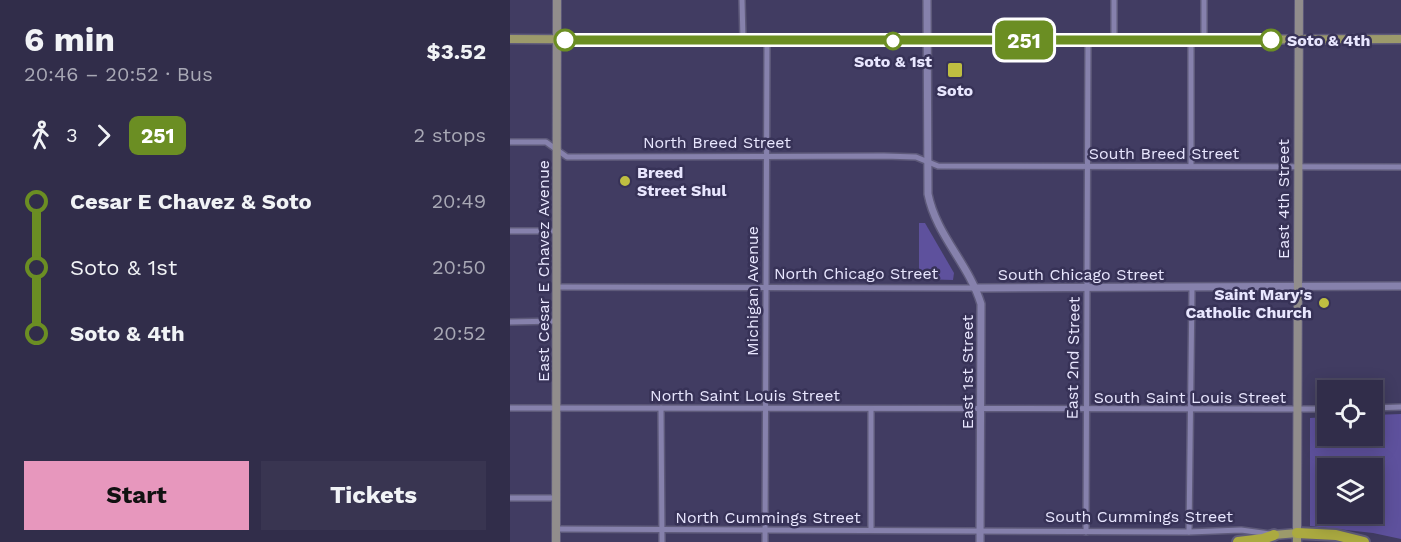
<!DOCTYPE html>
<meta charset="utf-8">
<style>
:root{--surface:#312d4a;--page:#393551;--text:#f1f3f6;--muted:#a8a8b5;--line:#4c4962;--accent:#e797bd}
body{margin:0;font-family:"Work Sans",sans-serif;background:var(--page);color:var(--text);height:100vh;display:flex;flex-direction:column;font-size:22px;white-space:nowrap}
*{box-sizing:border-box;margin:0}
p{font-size:20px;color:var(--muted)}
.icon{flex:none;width:33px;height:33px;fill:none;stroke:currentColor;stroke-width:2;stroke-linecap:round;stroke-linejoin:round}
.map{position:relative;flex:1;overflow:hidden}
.sheet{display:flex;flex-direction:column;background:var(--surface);width:510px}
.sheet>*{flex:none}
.badge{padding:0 12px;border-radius:9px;font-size:21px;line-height:39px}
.fabs{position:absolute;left:807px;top:380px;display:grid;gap:12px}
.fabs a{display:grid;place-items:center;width:66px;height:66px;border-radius:0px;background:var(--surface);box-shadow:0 3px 15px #0003,0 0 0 2px var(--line);font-size:30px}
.map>.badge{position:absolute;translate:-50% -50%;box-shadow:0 0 0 3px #fff}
.legs{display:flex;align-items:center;gap:9px;height:66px;padding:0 24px;font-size:20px}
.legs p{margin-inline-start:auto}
.headline{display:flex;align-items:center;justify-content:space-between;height:102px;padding:0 24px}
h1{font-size:33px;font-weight:700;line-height:45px}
.cta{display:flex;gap:12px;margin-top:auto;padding:12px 24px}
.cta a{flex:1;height:69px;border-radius:0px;background:var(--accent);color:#111;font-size:24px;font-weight:700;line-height:69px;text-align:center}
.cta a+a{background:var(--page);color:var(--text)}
ul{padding:0 24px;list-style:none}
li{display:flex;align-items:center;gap:21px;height:66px;font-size:22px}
li i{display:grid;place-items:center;width:9px;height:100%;margin:0 8px;background:currentColor}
li i::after{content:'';width:15px;height:15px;margin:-8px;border:4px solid;border-radius:50%;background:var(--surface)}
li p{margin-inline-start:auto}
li:first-child i{background:linear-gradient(#0000 50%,currentColor 0)}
li:last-child i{background:linear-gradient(currentColor 50%,#0000 0)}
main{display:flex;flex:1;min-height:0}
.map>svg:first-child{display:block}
.green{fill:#5e519d;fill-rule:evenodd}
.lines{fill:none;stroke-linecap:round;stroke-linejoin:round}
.minor-casing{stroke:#5e5a7a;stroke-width:8}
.tertiary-casing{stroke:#5e5a7a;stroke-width:10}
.secondary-casing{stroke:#5e5a7a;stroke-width:10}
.primary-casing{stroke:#5e5a7a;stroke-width:11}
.motorway-casing{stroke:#5e5a7a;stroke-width:14}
.minor{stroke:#8681ac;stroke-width:5}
.tertiary{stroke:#8681ac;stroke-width:7}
.secondary{stroke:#918d8c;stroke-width:8}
.primary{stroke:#9c9a6b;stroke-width:8}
.motorway{stroke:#abaa40;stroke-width:10}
.line-1-casing{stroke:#fff;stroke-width:14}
.line-1{stroke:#6b8e23;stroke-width:9}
.stop-1-dot{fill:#fff;stroke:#6b8e23;stroke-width:3}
.poi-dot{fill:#bfbe41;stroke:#373257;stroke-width:2}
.labels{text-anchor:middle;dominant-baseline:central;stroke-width:5;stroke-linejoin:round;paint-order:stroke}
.stop-label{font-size:16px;font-weight:bold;fill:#e8e6fe;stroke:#373257;text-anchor:start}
.poi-label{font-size:16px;font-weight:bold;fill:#e8e6fe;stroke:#373257}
.street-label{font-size:16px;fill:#e8e6fe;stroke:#373257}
</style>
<main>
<section class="sheet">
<div class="headline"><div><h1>6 min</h1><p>20:46 – 20:52 · Bus</p></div><b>$3.52</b></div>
<div class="legs"><svg class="icon" aria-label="walk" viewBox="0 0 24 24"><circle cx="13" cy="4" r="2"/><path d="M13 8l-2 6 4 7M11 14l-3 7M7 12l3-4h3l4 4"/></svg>3<svg class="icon" aria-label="forward" viewBox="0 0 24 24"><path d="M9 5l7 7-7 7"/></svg><b class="badge" style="background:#6b8e23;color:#fff">251</b><p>2 stops</p></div>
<ul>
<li><i style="color:#6b8e23"></i><b>Cesar E Chavez &amp; Soto</b><p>20:49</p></li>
<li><i style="color:#6b8e23"></i><span>Soto &amp; 1st</span><p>20:50</p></li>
<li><i style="color:#6b8e23"></i><b>Soto &amp; 4th</b><p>20:52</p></li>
</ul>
<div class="cta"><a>Start</a><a>Tickets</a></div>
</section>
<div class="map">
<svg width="891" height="542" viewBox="0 0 891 542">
<rect width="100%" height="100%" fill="#413c62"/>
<g class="green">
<path d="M409 223H415L444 273 443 280 409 279Z"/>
<path d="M891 414V539L863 533 800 526V418L817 417 818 435H862L863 415ZM818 468H862V513H818Z"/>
</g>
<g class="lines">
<g class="minor-casing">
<g id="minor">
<path d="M232 0 233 40"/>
<path d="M604 0V40"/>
<path d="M694 0V40"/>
<path d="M0 142H36L57 157 374 156 406 157 428 166 891 167"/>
<path d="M681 166V40"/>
<path d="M0 231H47"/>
<path d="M46 287 466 288"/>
<path d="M0 322 46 321"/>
<path d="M0 408 818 409"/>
<path d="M151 408 152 542"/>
<path d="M862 408 891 407"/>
<path d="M0 498H46"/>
<path d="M46 529 679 532 731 530 760 534"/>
<path d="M361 530V409"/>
<path d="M576 532 578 40"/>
<path d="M679 532 682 288"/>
<path d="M255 542 257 40"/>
</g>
</g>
<g class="tertiary-casing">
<g id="tertiary">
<path d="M417 0 418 194C426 235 459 264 471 304L470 542"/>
<path d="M466 288 891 286"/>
</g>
</g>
<g class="secondary-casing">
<g id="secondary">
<path d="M787 533 789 0"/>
<path d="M46 542 47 0"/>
</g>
</g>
<g class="primary-casing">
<g id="primary">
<path d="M0 39 417 41 891 39"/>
<path d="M764 535 787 533V542"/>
</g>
</g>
<g class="motorway-casing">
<g id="motorway">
<path d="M787 533 826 535 854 542"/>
<path d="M728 542 753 539 764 535"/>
</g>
</g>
<use href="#minor" class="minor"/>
<use href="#tertiary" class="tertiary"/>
<use href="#secondary" class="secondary"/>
<use href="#primary" class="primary"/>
<use href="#motorway" class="motorway"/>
</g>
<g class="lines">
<g class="line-1-casing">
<path id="line-1" d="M55 40H761"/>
</g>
<use href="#line-1" class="line-1"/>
</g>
<g class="stop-1-dot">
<circle cx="55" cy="40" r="10"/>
<circle cx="761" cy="40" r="10"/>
<circle cx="383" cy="41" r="8"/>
</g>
<g class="poi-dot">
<rect x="437" y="62" width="16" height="16" rx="3"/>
<circle cx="115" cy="181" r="6"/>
<circle cx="814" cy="303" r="6"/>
</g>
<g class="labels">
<g class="stop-label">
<text x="777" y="40">Soto &amp; 4th</text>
<text x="383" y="61" text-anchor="middle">Soto &amp; 1st</text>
</g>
<g class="poi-label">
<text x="445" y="90">Soto</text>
<text x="127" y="172" text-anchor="start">Breed<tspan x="127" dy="18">Street Shul</tspan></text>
<text x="802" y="294" text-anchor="end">Saint Mary's<tspan x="802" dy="18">Catholic Church</tspan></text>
</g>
<g class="street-label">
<text x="207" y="142">North Breed Street</text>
<text x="654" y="153">South Breed Street</text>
<text transform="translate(773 199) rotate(-90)">East 4th Street</text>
<text transform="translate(33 271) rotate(-90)">East Cesar E Chavez Avenue</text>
<text x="346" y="273">North Chicago Street</text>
<text x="571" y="274">South Chicago Street</text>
<text transform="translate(242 291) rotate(-90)">Michigan Avenue</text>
<text transform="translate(563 358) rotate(-89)">East 2nd Street</text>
<text transform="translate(457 372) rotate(-90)">East 1st Street</text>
<text x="235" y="395">North Saint Louis Street</text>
<text x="680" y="397">South Saint Louis Street</text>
<text x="629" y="516">South Cummings Street</text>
<text x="258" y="517">North Cummings Street</text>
</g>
</g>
</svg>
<div class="fabs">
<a><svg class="icon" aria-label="locate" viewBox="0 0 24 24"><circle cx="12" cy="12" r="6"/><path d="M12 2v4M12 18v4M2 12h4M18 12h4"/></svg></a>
<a><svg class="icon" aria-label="layers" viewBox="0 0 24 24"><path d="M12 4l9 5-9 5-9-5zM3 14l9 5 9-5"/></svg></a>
</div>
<b class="badge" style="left:514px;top:40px;background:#6b8e23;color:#fff">251</b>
</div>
</main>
